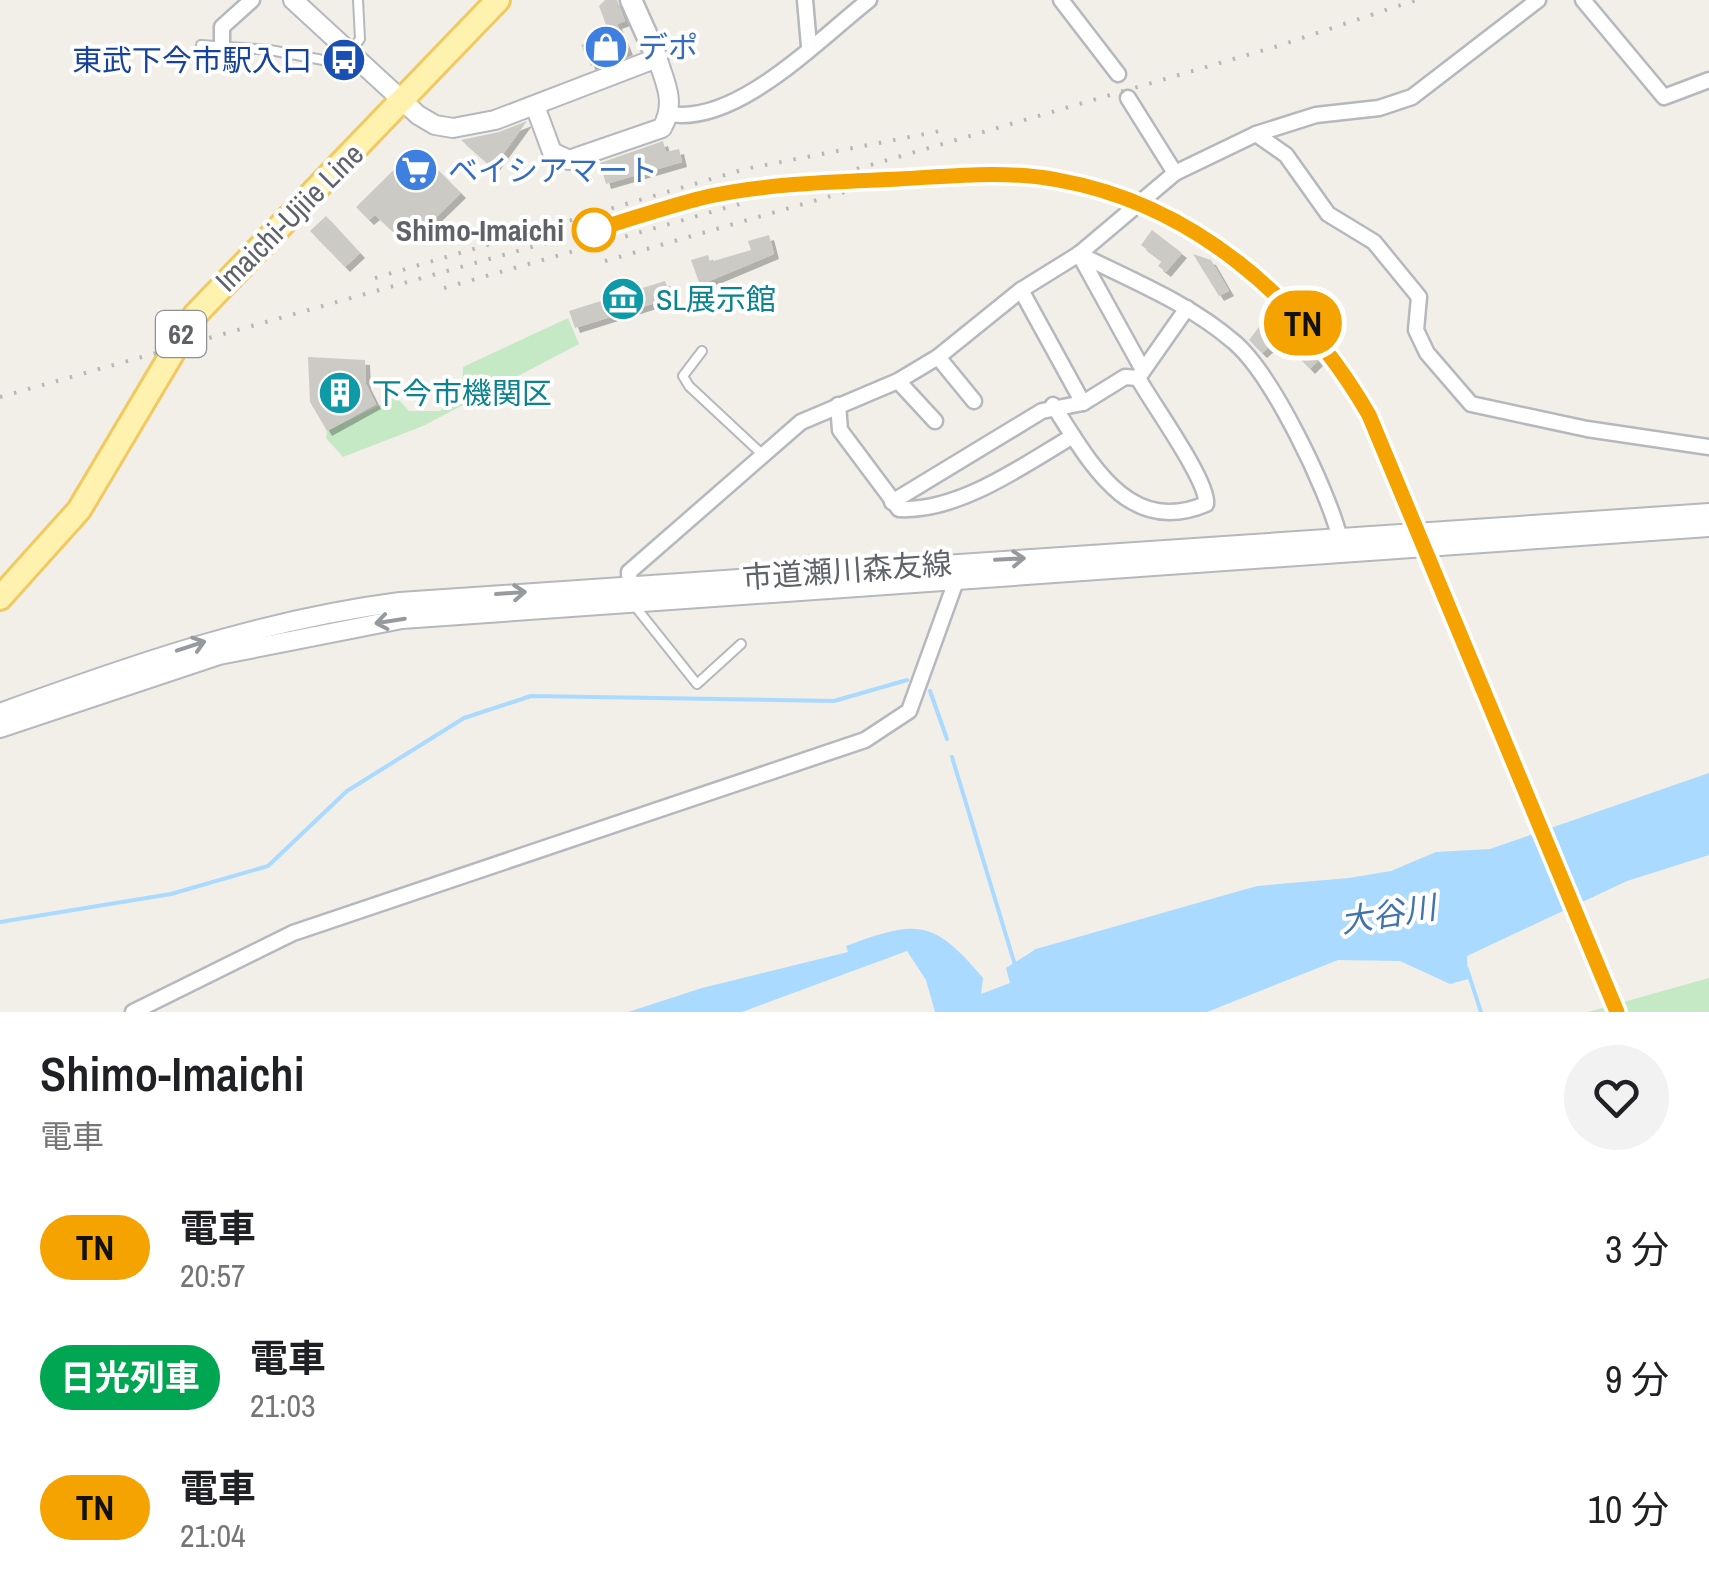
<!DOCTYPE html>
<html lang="ja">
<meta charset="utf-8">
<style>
:root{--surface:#fff;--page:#f2f2f2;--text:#202124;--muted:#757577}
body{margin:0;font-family:"Archivo Narrow","Noto Sans JP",sans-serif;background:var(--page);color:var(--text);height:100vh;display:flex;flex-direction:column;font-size:38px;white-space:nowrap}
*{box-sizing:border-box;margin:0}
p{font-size:32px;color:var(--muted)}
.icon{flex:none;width:55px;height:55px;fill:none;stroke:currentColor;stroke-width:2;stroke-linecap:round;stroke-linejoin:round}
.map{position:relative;height:1012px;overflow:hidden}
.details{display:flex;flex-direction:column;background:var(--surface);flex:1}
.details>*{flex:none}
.badge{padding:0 20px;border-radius:32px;font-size:35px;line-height:65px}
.map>.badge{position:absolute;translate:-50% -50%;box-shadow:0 0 0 5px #fff}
.round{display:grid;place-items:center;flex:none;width:105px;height:105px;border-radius:52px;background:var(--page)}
.overview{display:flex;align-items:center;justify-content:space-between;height:170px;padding:0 40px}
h1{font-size:48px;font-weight:600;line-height:75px}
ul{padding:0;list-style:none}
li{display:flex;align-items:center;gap:30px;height:130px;padding:0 40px}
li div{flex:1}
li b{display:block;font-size:38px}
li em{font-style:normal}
li .badge{min-width:110px;font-weight:700;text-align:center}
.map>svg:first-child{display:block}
.green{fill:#c5e8c5}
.water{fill:#aadaff}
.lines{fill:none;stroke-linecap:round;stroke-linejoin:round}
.stream{stroke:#aadaff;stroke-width:4}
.building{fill:#cccac5;filter:url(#shadow)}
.service-casing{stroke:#b5b8bc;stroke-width:12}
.minor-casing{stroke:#b5b8bc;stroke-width:19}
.tertiary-casing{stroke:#b5b8bc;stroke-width:22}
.secondary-casing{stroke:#b6babf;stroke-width:25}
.primary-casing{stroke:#f2c960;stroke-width:28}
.service{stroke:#fff;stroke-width:8}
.minor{stroke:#fff;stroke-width:14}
.tertiary{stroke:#fff;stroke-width:18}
.secondary{stroke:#fff;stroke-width:20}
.primary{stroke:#fff2af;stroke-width:22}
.rail{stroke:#b6b7b8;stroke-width:4;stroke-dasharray:2.5 12;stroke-linecap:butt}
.oneway{stroke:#979a9d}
.line-casing{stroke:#fff;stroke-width:22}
.line{stroke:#f5a300;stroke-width:15}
.stop-dot{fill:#fff;stroke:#f5a300;stroke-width:5}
.labels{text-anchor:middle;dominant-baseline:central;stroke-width:8;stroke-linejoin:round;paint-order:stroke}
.shield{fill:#fff;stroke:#8f9295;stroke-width:2.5}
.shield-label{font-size:28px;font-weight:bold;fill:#5f6368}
.shop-label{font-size:30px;fill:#366cbe;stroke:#fff;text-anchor:start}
.transit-label{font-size:30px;fill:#164399;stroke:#fff;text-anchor:end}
.street-label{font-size:30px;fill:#5f6368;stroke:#fff}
.stop-label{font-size:30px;font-weight:bold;fill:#5f6368;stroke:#fff;text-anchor:end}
.culture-label{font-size:30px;fill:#0d838f;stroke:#fff;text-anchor:start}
.water-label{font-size:32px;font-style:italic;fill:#4174aa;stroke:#fff}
</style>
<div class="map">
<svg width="1709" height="1012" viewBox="0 0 1709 1012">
<defs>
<filter id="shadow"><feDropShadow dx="5" dy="5" stdDeviation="0" flood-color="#0004"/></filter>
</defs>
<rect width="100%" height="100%" fill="#f1efe8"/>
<g class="green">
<path d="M568 318 579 344 423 426 343 457 326 438 327 431 396 397 409 411H440L462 387 463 367Z"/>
<path d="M1709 978V1012H1588Z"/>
</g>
<path class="water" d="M1709 773V855L1627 881 1467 956 1468 979 1450 984 1400 961 1338 960 1207 1012H935L926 980 907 951 742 1012H628L702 988 848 952 846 946C916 920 933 918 983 978L981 994 1010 983 1006 968 1036 949 1257 886 1349 878 1391 871 1436 852 1490 849Z"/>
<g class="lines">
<g class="stream">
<path d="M930 691 947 739"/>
<path d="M952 757 1015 965"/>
<path d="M0 922 171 894 268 866 347 791 464 718 531 696 834 701 907 680"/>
<path d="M1467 969 1481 1012"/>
</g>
</g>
<g class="building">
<path d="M605 0H617L625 21 617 24 628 50 591 66 581 45 609 33 599 6Z"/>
<path d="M527 121 493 168 461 140 499 132Z"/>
<path d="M663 141 666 152 679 149 682 162 606 184 600 163Z"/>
<path d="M416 148 461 193 428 225 420 219 400 238 375 215 369 220 356 207Z"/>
<path d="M326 216 360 253 345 267 310 231Z"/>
<path d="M1152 230 1182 253 1166 272 1158 266 1162 261 1141 245Z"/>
<path d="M769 235 774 254 700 285 691 260 708 255 710 262 751 250 748 241Z"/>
<path d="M1193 254 1211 260 1229 291 1219 296Z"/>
<path d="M665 281 671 298 575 328 569 311Z"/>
<path d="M1273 309 1318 361 1310 369 1282 340H1277L1262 353 1249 340Z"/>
<path d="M308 357 365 360 366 384 376 404 327 431 310 402Z"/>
</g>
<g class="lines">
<g class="service-casing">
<g id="service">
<path d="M201 45 270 50 360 67"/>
<path d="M350 52 360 39 358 0"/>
<path d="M702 351 683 376 689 386 762 454"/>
<path d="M634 605 697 684 741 644"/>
</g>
</g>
<g class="minor-casing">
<g id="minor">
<path d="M805 0 809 46"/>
<path d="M1061 0 1118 74"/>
<path d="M1583 0 1664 97 1709 80"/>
<path d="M222 44V27L252 0"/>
<path d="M1128 98 1175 173"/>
<path d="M670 114C737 125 818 40 869 0"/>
<path d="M1256 134 1286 155 1328 214 1374 242 1419 297 1416 330 1427 353 1471 404 1587 429 1709 447"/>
<path d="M1079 254C1131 280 1189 303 1234 342 1272 374 1328 490 1340 539"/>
<path d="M1079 254 1143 370"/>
<path d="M1021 290 1083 403"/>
<path d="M938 357 974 401"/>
<path d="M898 381 935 421"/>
<path d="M838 405 840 430 899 509C959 512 1022 466 1073 436"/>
<path d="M1053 405C1090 462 1128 537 1206 504 1209 482 1153 405 1138 378L1187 308"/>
<path d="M892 502 1042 411 1083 403 1125 377 1138 378"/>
<path d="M630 595 629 572 801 422 898 381 938 357 1021 290 1079 254 1175 173 1256 134 1316 115 1379 108 1412 97 1538 0"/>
<path d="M133 1012 293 933 865 740 909 711 960 570"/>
</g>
</g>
<g class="tertiary-casing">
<g id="tertiary">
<path d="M293 0 418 115 435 125 453 128 495 120 657 58C666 84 676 103 662 128L569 160 552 152 535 106"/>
<path d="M0 713C132 665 260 620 400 602L1709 513"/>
<path d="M0 728 219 655 402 619 1709 527"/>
</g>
</g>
<g class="secondary-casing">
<path id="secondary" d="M631 0 657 58"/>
</g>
<g class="primary-casing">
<path id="primary" d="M0 598 79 510 195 315 498 0"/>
</g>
<use href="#service" class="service"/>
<use href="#minor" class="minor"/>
<use href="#tertiary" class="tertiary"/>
<use href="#secondary" class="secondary"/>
<use href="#primary" class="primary"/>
<g class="rail">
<path d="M843 173 1278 46 1416 0"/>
<path d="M605 261 852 190"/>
<path d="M375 278 745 169 940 131"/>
<path d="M444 288 743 203"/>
<path d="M0 397 709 197C771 186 834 181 898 179 952 176 1004 170 1057 179 1192 203 1303 299 1369 415L1617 1012"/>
</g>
</g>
<defs><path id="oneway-shaft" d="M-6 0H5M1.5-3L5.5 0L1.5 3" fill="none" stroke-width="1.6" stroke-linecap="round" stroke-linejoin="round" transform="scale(2.5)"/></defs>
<g class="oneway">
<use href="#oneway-shaft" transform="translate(1010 559) rotate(-3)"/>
<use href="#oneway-shaft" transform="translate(511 593) rotate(-4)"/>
<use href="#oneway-shaft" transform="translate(390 621) rotate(171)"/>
<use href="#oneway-shaft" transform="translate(191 646) rotate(-18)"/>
</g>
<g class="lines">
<g class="line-casing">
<path id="line" d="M594 230C632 219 671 205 710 196 772 183 837 182 899 179 953 176 1005 170 1058 180 1193 204 1302 299 1369 415L1617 1012"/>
</g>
<use href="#line" class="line"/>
</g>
<defs>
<g id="shop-disc" transform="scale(2.25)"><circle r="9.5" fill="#3f7fe0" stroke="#fff"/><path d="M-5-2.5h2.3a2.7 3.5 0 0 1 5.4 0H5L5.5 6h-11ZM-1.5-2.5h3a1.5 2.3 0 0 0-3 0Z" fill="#fff"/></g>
<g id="bus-disc" transform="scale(2.25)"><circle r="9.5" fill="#1a4fb4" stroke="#fff"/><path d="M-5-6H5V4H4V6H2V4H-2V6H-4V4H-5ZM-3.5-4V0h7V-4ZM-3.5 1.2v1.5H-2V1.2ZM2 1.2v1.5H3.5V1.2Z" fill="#fff"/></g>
<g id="supermarket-disc" transform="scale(2.25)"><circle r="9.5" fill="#3f7fe0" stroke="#fff"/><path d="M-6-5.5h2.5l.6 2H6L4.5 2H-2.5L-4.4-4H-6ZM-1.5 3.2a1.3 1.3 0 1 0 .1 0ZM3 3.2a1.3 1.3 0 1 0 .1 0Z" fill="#fff"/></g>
<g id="museum-disc" transform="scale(2.25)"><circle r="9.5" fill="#0f9aa8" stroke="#fff"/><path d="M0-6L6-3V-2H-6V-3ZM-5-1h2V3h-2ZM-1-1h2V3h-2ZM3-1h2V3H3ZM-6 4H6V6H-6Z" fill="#fff"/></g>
<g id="building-disc" transform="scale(2.25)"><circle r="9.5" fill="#0f9aa8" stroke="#fff"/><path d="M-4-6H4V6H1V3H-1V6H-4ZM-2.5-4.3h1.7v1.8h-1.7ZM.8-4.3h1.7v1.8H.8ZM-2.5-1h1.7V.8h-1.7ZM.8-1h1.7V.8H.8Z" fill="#fff"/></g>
</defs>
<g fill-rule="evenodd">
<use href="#shop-disc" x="606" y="47"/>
<use href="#bus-disc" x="344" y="60"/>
<use href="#supermarket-disc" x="416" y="170"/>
<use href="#museum-disc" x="623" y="299"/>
<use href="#building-disc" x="340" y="393"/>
</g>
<circle class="stop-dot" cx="594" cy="230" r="20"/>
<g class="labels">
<rect class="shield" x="156" y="311" width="50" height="46" rx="8"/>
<g class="shield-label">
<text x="181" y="334">62</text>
</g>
<g class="shop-label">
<text x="638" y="47">デポ</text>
<text x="448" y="170">ベイシアマート</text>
</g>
<g class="transit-label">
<text x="312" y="60">東武下今市駅入口</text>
</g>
<g class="street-label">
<text transform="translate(289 217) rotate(-45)">Imaichi-Ujiie Line</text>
<text transform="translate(847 570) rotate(-4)">市道瀬川森友線</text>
</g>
<g class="stop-label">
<text x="564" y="230">Shimo-Imaichi</text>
</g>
<g class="culture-label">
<text x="656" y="299">SL展示館</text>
<text x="372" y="393">下今市機関区</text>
</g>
<g class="water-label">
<text transform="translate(1388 914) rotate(-9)">大谷川</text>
</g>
</g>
</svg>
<b class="badge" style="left:1303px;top:323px;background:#f5a300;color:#111">TN</b>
</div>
<section class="details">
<div class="overview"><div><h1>Shimo-Imaichi</h1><p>電車</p></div><a class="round"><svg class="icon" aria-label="heart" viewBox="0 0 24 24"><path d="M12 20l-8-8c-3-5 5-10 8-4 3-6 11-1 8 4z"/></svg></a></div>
<ul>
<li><span class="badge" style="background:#f5a300;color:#111">TN</span><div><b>電車</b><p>20:57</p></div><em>3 分</em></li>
<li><span class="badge" style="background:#00a651;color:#fff">日光列車</span><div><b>電車</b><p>21:03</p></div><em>9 分</em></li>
<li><span class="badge" style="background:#f5a300;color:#111">TN</span><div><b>電車</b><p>21:04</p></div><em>10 分</em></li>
</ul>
</section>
